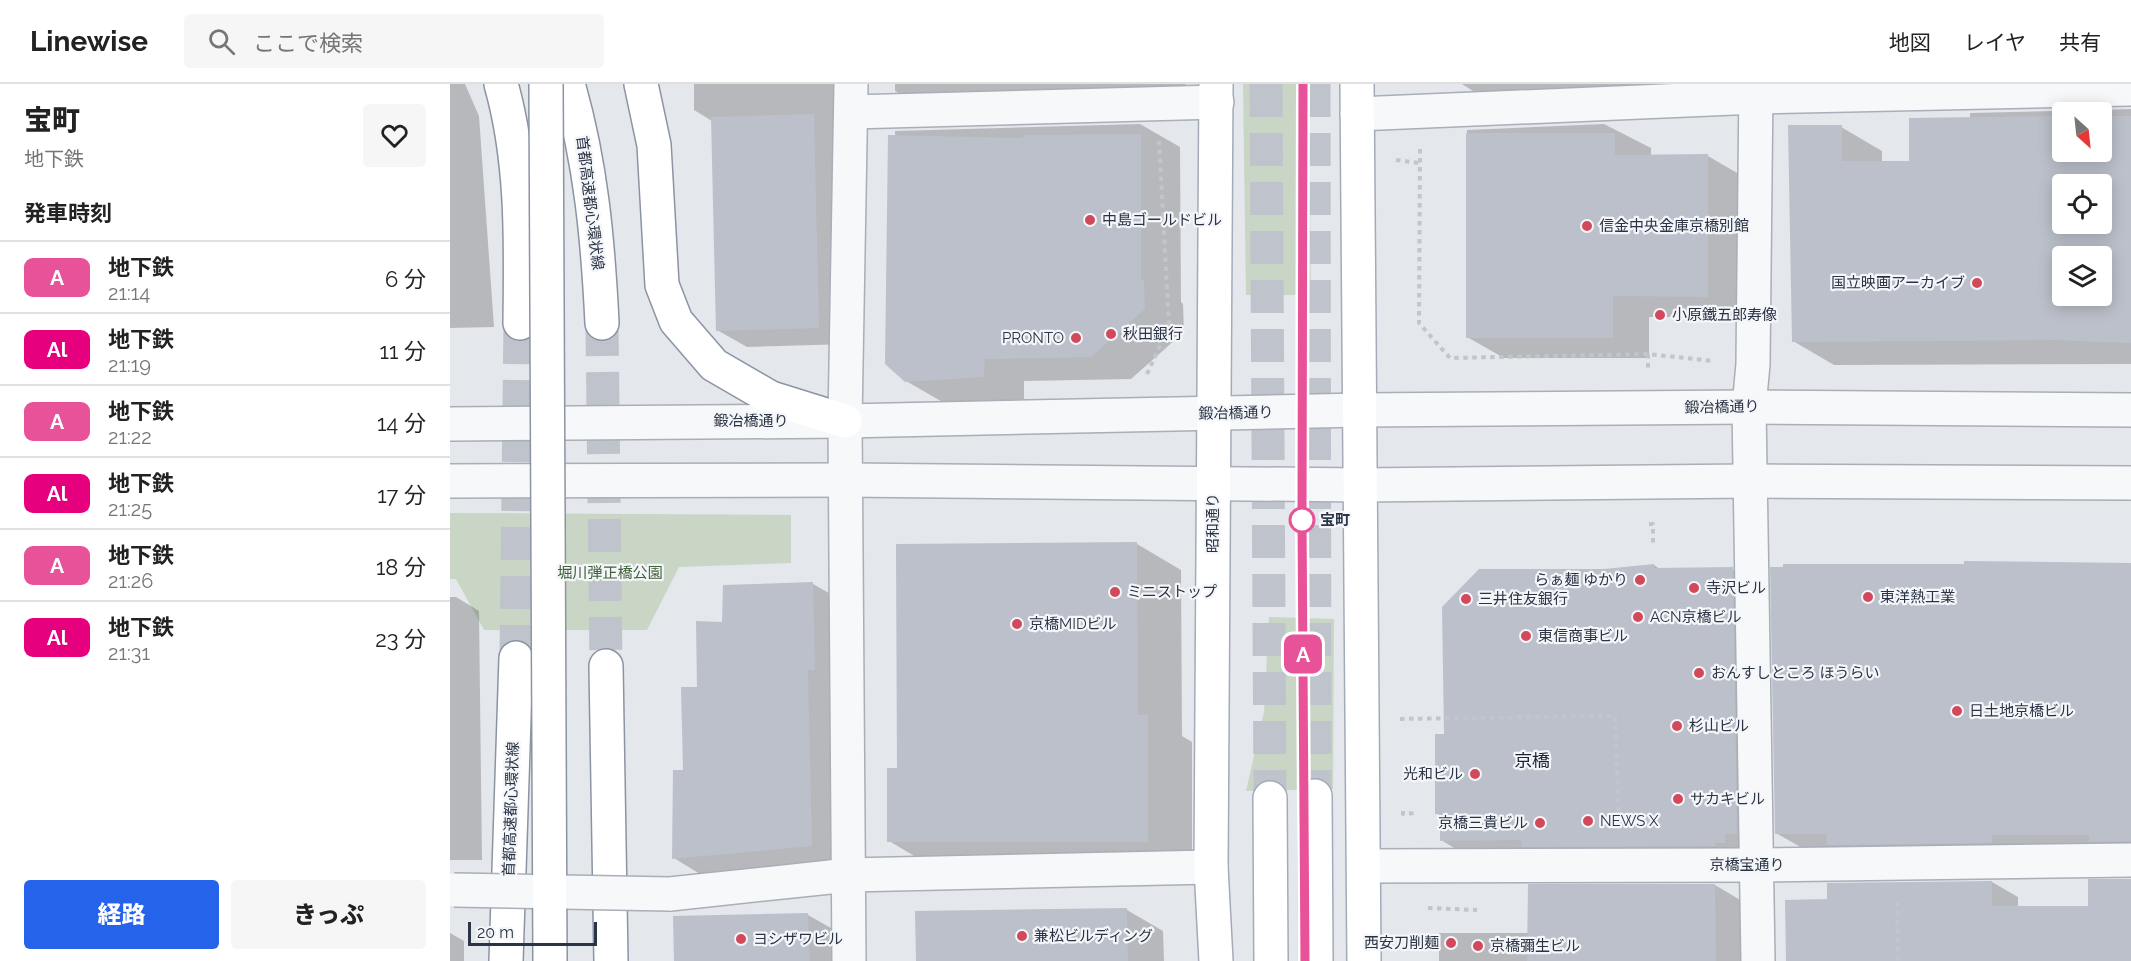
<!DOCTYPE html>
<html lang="ja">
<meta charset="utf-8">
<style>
:root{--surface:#fff;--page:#f6f6f6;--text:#222;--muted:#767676;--line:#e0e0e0;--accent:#2563eb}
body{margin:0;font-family:Raleway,"Noto Sans JP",sans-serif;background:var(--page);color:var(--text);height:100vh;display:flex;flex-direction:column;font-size:22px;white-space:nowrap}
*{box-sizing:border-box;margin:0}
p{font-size:20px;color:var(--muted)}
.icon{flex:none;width:33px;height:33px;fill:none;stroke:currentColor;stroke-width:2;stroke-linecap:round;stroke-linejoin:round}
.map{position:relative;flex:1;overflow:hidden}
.drawer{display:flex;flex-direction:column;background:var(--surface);width:450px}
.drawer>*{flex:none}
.badge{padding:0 12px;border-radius:9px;font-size:21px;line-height:39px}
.needle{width:39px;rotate:153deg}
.buttons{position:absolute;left:1602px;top:18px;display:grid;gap:12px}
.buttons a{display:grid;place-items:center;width:60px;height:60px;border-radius:6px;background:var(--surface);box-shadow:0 3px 15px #0003;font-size:30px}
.scale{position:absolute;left:18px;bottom:15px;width:129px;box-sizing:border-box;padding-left:6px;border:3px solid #2b3445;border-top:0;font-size:16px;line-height:21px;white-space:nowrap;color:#2b3445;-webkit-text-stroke:4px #f4f6f9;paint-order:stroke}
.map>.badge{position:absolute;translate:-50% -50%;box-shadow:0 0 0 3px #fff}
h2{padding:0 24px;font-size:22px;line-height:54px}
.round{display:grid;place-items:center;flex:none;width:63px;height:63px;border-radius:6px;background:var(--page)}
.summary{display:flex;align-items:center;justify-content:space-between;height:102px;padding:0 24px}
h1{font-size:28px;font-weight:800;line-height:45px}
.primary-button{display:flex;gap:12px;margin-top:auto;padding:12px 24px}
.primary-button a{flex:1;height:69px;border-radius:6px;background:var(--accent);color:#fff;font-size:24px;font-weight:800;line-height:69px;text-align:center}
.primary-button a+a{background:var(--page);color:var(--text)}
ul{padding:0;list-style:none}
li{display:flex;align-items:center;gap:18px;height:72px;padding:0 24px;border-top:2px solid var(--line)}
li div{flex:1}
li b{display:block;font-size:22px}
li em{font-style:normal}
li .badge{min-width:66px;font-weight:700;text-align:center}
header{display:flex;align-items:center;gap:36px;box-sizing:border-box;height:84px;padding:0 30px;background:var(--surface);border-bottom:2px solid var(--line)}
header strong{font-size:28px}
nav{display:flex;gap:33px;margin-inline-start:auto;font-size:21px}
.search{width:420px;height:54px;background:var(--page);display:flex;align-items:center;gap:15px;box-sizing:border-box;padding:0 21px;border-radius:6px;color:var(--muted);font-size:22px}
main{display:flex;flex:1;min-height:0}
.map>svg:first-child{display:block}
.green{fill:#c9d6c5}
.shadow{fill:#0003;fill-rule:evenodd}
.building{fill:#bbc0ca;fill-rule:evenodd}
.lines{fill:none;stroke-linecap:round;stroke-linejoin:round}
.major-tunnel{stroke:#bfc3cb;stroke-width:33;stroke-dasharray:33 16;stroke-linecap:butt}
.highway-tunnel{stroke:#bfc3cb;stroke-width:33;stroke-dasharray:33 16;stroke-linecap:butt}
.minor-casing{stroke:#a9aeb7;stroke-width:36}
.major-casing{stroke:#a3abb8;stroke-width:36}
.highway-casing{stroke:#8b94a3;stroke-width:36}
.path{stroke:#c2c5cb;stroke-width:4;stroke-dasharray:4.5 4.5;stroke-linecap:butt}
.minor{stroke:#f7f8fa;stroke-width:33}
.major{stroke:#fff;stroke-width:33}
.highway{stroke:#fff;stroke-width:33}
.minor-bridge-casing{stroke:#a9aeb7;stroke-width:36;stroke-linecap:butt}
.highway-bridge-casing{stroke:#8b94a3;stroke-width:36;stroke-linecap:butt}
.minor-bridge{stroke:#f7f8fa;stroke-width:33}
.highway-bridge{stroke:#fff;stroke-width:33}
.line-casing{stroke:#fff;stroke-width:14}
.line{stroke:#e85298;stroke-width:9}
.poi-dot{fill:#d1495b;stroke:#f4f6f9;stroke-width:2}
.stop-dot{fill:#fff;stroke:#e85298;stroke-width:3}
.labels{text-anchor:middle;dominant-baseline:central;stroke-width:4.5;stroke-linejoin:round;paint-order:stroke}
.street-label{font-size:15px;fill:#2b3445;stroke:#f4f6f9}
.poi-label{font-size:15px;fill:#2b3445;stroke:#f4f6f9;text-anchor:start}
.stop-label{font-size:15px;font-weight:bold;fill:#2b3445;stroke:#f4f6f9;text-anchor:start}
.park-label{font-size:15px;fill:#3f6138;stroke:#f4f6f9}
.quarter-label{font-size:18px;fill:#1d2536;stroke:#f4f6f9}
</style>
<header>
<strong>Linewise</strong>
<div class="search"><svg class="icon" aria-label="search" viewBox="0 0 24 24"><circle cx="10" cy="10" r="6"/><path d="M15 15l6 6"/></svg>ここで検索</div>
<nav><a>地図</a><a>レイヤ</a><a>共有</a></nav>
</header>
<main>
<section class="drawer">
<div class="summary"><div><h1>宝町</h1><p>地下鉄</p></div><a class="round"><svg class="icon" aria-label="heart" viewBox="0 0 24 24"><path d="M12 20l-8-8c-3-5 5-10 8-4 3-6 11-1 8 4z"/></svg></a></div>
<h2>発車時刻</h2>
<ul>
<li><span class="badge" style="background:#e85298;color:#fff">A</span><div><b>地下鉄</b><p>21:14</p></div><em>6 分</em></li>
<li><span class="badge" style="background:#e6007e;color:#fff">Al</span><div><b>地下鉄</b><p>21:19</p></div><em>11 分</em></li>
<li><span class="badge" style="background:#e85298;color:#fff">A</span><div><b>地下鉄</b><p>21:22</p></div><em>14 分</em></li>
<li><span class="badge" style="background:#e6007e;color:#fff">Al</span><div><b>地下鉄</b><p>21:25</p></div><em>17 分</em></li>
<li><span class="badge" style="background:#e85298;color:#fff">A</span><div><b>地下鉄</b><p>21:26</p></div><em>18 分</em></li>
<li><span class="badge" style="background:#e6007e;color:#fff">Al</span><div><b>地下鉄</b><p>21:31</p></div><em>23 分</em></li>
</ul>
<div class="primary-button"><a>経路</a><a>きっぷ</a></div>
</section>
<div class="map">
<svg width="1681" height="877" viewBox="0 0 1681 877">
<rect width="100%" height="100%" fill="#e4e7ec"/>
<g class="green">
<path d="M793 0H859L861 211H796Z"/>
<path d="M0 429 341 431V479L229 483 197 546H34L6 495H0Z"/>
<path d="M819 533 884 535 883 705 796 707 814 628Z"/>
</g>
<g class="shadow">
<path d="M0 0H15L29 32 44 243 0 244Z"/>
<path d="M244 0H384L398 260 297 263 267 246 262 37 244 26Z"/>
<path d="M445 0H736V15L486 31 445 7Z"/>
<path d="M1012 0H1292L1051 25Z"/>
<path d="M1681 25V280L1384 281 1343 257 1391 43 1432 67V78H1461L1520 35V29ZM1612 28H1652V68H1612ZM1612 100H1652V140H1612ZM1612 172H1652V212H1612Z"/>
<path d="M690 40 730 63 731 218 733 220 734 248 681 295 574 297V315L496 320 456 297 445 47Z"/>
<path d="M1154 40 1201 64V72H1258L1294 93V233H1199V274H1054L1017 253V46Z"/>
<path d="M687 460 731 486 732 652 742 658V783H483L439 757 448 686Z"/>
<path d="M1681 480V778L1363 770 1326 749Z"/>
<path d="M1204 481 1210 485H1282L1313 502 1317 767 1021 774 991 756V732L987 729 995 652 1154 486Z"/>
<path d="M363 500 393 517 392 778 253 792 224 774 249 604 273 539Z"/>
<path d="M0 513H6L29 527 32 776H0Z"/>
<path d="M1681 796V877H1338L1379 817 1542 798 1568 813V824H1640Z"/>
<path d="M1265 801 1297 820V877H989V849H1079V802Z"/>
<path d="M677 826 713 847 714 877H467Z"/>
<path d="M358 831 395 852V877H225Z"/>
<path d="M0 849 14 857V877H0Z"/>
</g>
<g class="building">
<path d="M364 30 369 244 266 247 261 33Z"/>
<path d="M1612 32V68H1652V32H1681V259L1605 256 1342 258 1338 41H1392V77H1459V34ZM1612 100H1652V140H1612ZM1612 172H1652V212H1612Z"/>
<path d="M1016 49H1165V71L1258 70V213L1163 212V254H1016Z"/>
<path d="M691 50V195L694 196 695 225 641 273 535 275 534 293 455 298 435 280 438 51 573 54V51Z"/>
<path d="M687 458 688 631H698V758H437V684H447L446 460Z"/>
<path d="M1514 477 1681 479V757L1639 758V751H1542V759L1377 761 1376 750H1325L1320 483H1333V480H1514Z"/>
<path d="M1204 480V484L1283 483 1287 750H1275V759H1265V762L1072 763 1071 756 990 757V730H985V650H994L992 523 1029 485H1154Z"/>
<path d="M363 498 365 586H358L362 762 222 775 223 686H233L231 603H247L246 537 272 538 273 501Z"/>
<path d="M1638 795H1681V877H1336L1335 816 1377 815V799L1542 797V822H1638Z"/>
<path d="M1078 800H1265L1266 877H1077Z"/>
<path d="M677 824 678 877H466L465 827Z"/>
<path d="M358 829 360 877H224L223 832Z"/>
</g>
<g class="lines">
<g class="major-tunnel">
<path d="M816 0 820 714"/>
<path d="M864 0 865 712"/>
</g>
<g class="highway-tunnel">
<path d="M152 239 156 582"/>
<path d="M66 574 70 239"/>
</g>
<g class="minor-casing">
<g id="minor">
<path d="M1306 0 1303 280 1299 323 1308 877"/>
<path d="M401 28 767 18"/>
<path d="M907 30 1307 13 1681 5"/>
<path d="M0 340 395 337 910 326 1299 323 1681 326"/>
<path d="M0 397 396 396 912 401 1300 397 1681 399"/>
<path d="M914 782 1307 781 1681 776"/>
<path d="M220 810 399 791 761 783"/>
<path d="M399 877 395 337 401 0"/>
</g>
</g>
<g class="major-casing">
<g id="major">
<path d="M766 0 761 783 766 877"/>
<path d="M907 0 914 877"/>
<path d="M865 712 866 877"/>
<path d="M820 714 821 877"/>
</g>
</g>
<g class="highway-casing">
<g id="highway">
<path d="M51 0C73 77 71 160 70 239"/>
<path d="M118 0C141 79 148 157 152 239"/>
<path d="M191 0 204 61 212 201 226 237 264 281 321 314 395 337"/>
<path d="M156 582 161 877"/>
<path d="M56 877 66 574"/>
</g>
</g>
<g class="path">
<path d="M970 65 969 239 1000 274 1198 270 1263 277"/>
<path d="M946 76 969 79"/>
<path d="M1198 270V284"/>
<path d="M697 290 719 242 709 57"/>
<path d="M1199 440H1203V460"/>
<path d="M950 635 1165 632 1169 742"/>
<path d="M953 727V730L965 729"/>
<path d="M1447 818 1448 877"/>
<path d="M978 824 1027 826"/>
</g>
<use href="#minor" class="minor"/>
<use href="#major" class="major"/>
<use href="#highway" class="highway"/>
<g class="minor-bridge-casing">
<path id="minor-bridge" d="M4 806 220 810"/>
</g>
<g class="highway-bridge-casing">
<path id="highway-bridge" d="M96 0 100 877"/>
</g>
<use href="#minor-bridge" class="minor-bridge"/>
<use href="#highway-bridge" class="highway-bridge"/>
</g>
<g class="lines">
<g class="line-casing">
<path id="line" d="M853 0 852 435 855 877"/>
</g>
<use href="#line" class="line"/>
</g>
<g class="poi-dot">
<circle cx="640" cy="136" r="6"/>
<circle cx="1137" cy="142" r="6"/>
<circle cx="1527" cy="199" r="6"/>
<circle cx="1210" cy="231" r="6"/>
<circle cx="661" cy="250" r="6"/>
<circle cx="626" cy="254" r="6"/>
<circle cx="1190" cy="496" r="6"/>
<circle cx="1244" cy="504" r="6"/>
<circle cx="665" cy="508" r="6"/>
<circle cx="1418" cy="513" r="6"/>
<circle cx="1016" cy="515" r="6"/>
<circle cx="1188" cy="533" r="6"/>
<circle cx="567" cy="540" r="6"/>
<circle cx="1076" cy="552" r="6"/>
<circle cx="1249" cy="589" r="6"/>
<circle cx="1507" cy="627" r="6"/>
<circle cx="1227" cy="642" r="6"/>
<circle cx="1025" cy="690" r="6"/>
<circle cx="1228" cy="715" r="6"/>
<circle cx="1138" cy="737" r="6"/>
<circle cx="1090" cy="739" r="6"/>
<circle cx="572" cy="852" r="6"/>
<circle cx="291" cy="855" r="6"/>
<circle cx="1001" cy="859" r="6"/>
<circle cx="1028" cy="862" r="6"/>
</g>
<circle class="stop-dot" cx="852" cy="436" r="12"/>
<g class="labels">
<g class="street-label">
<text transform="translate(140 119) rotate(83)">首都高速都心環状線</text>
<text transform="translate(1272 323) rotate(-1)">鍛冶橋通り</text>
<text transform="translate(786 329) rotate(-1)">鍛冶橋通り</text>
<text x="301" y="337">鍛冶橋通り</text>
<text transform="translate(763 439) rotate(-90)">昭和通り</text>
<text transform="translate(61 725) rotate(-88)">首都高速都心環状線</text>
<text x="1297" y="781">京橋宝通り</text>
</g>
<g class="poi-label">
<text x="652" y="136">中島ゴールドビル</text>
<text x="1149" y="142">信金中央金庫京橋別館</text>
<text x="1515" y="199" text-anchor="end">国立映画アーカイブ</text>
<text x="1222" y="231">小原鐵五郎寿像</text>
<text x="673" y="250">秋田銀行</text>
<text x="614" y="254" text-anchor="end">PRONTO</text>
<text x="1178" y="496" text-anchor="end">らぁ麺 ゆかり</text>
<text x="1256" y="504">寺沢ビル</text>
<text x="677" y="508">ミニストップ</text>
<text x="1430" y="513">東洋熱工業</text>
<text x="1028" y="515">三井住友銀行</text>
<text x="1200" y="533">ACN京橋ビル</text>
<text x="579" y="540">京橋MIDビル</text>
<text x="1088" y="552">東信商事ビル</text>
<text x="1261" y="589">おんすしところ ほうらい</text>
<text x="1519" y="627">日土地京橋ビル</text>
<text x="1239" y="642">杉山ビル</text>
<text x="1013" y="690" text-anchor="end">光和ビル</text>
<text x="1240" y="715">サカキビル</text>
<text x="1150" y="737">NEWS X</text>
<text x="1078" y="739" text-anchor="end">京橋三貴ビル</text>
<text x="584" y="852">兼松ビルディング</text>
<text x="303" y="855">ヨシザワビル</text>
<text x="989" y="859" text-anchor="end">西安刀削麺</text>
<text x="1040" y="862">京橋彌生ビル</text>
</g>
<g class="stop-label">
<text x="870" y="436">宝町</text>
</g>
<g class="park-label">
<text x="160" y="489">堀川弾正橋公園</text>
</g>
<g class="quarter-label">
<text x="1082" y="676">京橋</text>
</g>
</g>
</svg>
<div class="buttons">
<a><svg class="needle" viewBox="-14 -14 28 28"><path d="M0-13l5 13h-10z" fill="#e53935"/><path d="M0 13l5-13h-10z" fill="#767676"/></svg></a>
<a><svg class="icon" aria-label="locate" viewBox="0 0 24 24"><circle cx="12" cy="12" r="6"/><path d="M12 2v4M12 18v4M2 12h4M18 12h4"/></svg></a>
<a><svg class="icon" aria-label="layers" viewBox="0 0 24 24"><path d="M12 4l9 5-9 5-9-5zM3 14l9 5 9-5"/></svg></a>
</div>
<div class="scale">20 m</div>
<b class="badge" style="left:853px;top:570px;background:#e85298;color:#fff">A</b>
</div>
</main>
